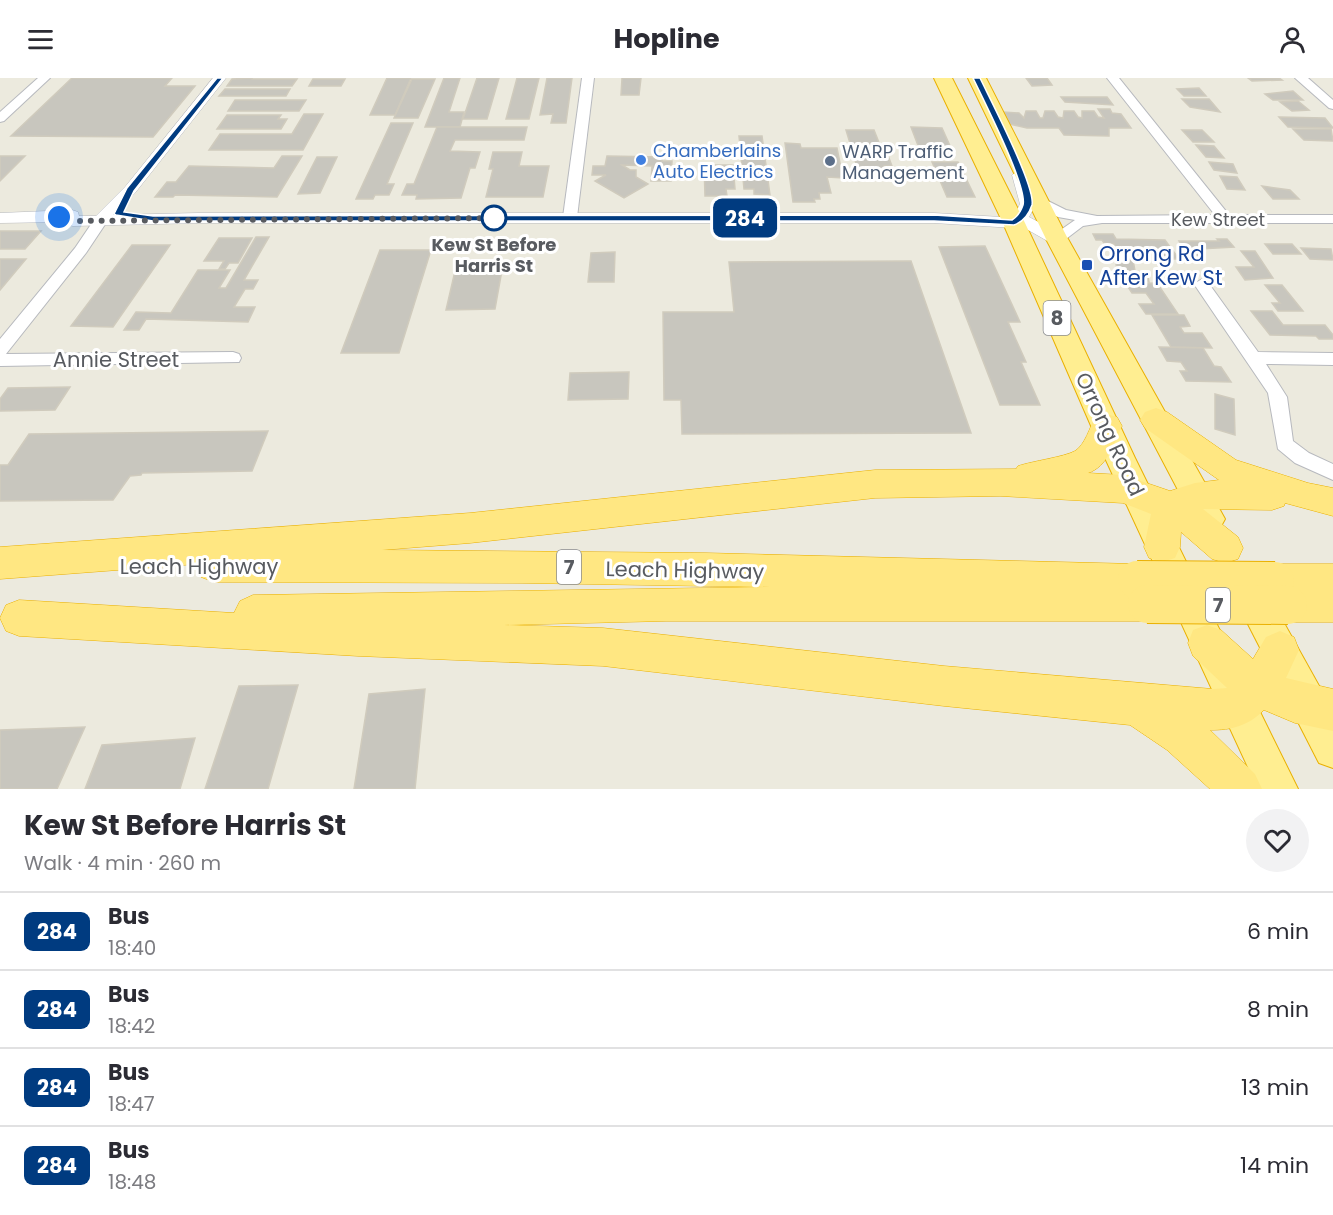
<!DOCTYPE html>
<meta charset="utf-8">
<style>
:root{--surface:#fff;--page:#f2f2f3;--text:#2b2b33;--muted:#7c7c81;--line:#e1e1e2}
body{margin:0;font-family:Poppins,sans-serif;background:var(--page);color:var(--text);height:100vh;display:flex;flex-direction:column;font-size:22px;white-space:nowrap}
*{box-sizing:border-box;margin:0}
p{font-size:20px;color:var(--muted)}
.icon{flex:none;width:33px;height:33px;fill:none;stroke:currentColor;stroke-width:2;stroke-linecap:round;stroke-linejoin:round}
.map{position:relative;height:711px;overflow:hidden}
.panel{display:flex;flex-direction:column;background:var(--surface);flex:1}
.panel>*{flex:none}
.badge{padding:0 12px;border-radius:9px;font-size:21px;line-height:39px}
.you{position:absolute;width:30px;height:30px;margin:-15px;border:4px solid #fff;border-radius:50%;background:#1a73e8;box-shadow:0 0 0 9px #1a73e833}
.map>.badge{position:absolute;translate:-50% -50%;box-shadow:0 0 0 3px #fff}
.round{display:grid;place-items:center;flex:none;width:63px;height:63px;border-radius:32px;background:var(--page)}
.overview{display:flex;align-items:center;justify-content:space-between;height:102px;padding:0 24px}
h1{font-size:28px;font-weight:700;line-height:45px}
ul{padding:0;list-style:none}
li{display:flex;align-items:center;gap:18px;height:78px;padding:0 24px;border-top:2px solid var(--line)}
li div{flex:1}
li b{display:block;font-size:22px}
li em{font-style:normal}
li .badge{min-width:66px;font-weight:700;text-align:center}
header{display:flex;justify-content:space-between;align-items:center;height:78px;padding:0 24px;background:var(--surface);font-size:27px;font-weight:700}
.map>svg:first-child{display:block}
.building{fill:#c8c6be;stroke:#d0cbbd;stroke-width:1.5}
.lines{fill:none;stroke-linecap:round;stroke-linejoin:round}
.minor-casing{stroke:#b7b9be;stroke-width:2}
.tertiary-casing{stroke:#b7b9be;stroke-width:1}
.trunk-casing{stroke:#eab000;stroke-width:2}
.motorway-casing{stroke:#eab000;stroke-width:1}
.minor{fill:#fff;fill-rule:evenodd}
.tertiary{fill:#fff;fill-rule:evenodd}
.trunk{fill:#ffee91;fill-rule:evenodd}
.motorway{fill:#ffe782;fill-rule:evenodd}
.motorway-bridge-casing{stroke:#eab000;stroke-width:40;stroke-linecap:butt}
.motorway-bridge{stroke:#ffe782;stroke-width:38}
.line{fill:#003b80;stroke:#fff;stroke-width:1.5}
.walk{stroke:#585b60;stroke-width:6;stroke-dasharray:0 10.8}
.shop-dot{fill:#3f7fe0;stroke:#fff;stroke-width:2}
.service-dot{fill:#5c6f8a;stroke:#fff;stroke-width:2}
.stop-dot{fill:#fff;stroke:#003b80;stroke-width:3}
.transit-dot{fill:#1a4fb4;stroke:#fff;stroke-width:2}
.labels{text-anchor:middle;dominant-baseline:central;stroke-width:6;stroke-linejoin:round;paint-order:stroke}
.far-shop-label{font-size:18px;fill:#366cbe;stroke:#fff;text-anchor:start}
.far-service-label{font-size:18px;fill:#4e5e75;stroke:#fff;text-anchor:start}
.far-street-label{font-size:18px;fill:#585b60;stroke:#fff}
.far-stop-label{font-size:18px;font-weight:bold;fill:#585b60;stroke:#fff}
.shield{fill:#fff;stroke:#8a8c90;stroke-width:1.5}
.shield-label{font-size:20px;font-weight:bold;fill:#585b60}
.transit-label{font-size:21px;fill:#164399;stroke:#fff;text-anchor:start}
.street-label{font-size:21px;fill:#585b60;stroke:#fff}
</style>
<header><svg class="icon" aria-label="menu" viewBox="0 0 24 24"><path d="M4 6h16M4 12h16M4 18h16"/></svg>Hopline<svg class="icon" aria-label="person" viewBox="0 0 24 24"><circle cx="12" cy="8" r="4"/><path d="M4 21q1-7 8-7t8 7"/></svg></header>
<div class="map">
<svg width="1333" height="711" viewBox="0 0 1333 711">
<rect width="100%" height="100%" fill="#eceade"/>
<g class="building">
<path d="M72 0H172L165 8H195L153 59 11 58Z"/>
<path d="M252 0V1H297L292 8H227L232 1Z"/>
<path d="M387 0H411L395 37H370Z"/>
<path d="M444 0H460L449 34H464L460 49H425Z"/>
<path d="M477 0H499L487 41H463Z"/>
<path d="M517 0H539L529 41H506Z"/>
<path d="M547 0H572L566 45H551L553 36 540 37Z"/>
<path d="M622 0H641L639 17H621Z"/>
<path d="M1026 0H1047L1052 7 1032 8Z"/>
<path d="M1248 0H1279L1282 2 1252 3Z"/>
<path d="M313 1H345L341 8H309Z"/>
<path d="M412 1H435L418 40H394Z"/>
<path d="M1199 10 1206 18H1184L1177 11Z"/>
<path d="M225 11H290L286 18H219Z"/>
<path d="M1293 13 1303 22H1273L1265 16Z"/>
<path d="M1061 19H1107L1113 27 1065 24Z"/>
<path d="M1182 21H1209L1220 34 1190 29Z"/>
<path d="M235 22H306L299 33H228Z"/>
<path d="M1298 23 1309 32 1292 33 1280 24Z"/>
<path d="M1098 31H1110L1112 35 1121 36 1131 50H1109V58L1064 57 1059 50H1027L1010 46 1004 34 1019 35 1024 40 1026 33H1036L1040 40H1043L1045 33H1054L1058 39 1063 40 1064 33H1074L1078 39 1082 40V33H1094L1098 39 1104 40Z"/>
<path d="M304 36H323L303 72H209L220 56H292Z"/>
<path d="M227 37H281L278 41H287L281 51H217Z"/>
<path d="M1279 39 1325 40 1333 50 1288 49Z"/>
<path d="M391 45H413L387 106H394L389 117H375L373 121H356Z"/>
<path d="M437 49H527L524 62H455L450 73 480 74 475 90H470L461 120 416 121 417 117H402L407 106H414Z"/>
<path d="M911 49 942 50 951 70H919Z"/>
<path d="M1293 51H1331L1333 63 1304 62Z"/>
<path d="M846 52H874L880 67H884L892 88H884L885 92H858Z"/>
<path d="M1182 52H1202L1214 64H1193Z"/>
<path d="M739 58H762L770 117 754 116V111H744Z"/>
<path d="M785 65 800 66 801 70H837L843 100 827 99 831 115H819L820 121H814L815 124H793Z"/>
<path d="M1196 67 1214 68 1224 80 1206 79Z"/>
<path d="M493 74H522L519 88H549L543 119H486L493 91H489Z"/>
<path d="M0 78H25L0 103Z"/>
<path d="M282 78H302L277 119 175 117 173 119H155L167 104H176L189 88 274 90Z"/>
<path d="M607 78 662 79V83H672L671 103H651L652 88 622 87 630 92H636V99L648 106 624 120 595 103 606 97H592L593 88H605Z"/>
<path d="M317 79H337L320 115 298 116Z"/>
<path d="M932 84H958L975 119H947Z"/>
<path d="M1209 84 1233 86 1237 95 1214 92Z"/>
<path d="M704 87H733L735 111H726L727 118H705Z"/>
<path d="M1220 98 1237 99 1245 112 1227 111Z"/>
<path d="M1262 108 1290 112 1299 121H1273Z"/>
<path d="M0 153H41L25 171H0Z"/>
<path d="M1093 156H1113L1116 161 1165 162 1179 181H1162L1155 170H1116L1114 166 1104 165 1102 162H1096Z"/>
<path d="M256 159H269L244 202H258L253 211H245L234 229H255L248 244 146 241 139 252H124L136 234 171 235 198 192H230L219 210H226Z"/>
<path d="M219 160H252L238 185H229L225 191H219L224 183H204Z"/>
<path d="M1217 161H1227L1234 169 1199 171 1204 178H1189L1179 163H1219Z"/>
<path d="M1265 166H1292L1301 176H1273Z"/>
<path d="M132 167H170L113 249 71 248Z"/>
<path d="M985 168 1020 244H1008L1026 284H1021L1040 327H1000L939 169Z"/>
<path d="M1301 170 1331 171 1333 182 1310 181Z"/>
<path d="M380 172H431L399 275H341Z"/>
<path d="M1241 173H1255L1273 200 1245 202 1236 189H1254Z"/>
<path d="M615 174 614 204H588L591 175Z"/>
<path d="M1115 179 1133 182 1135 193 1147 195 1149 204 1118 199Z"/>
<path d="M0 181H26L0 212Z"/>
<path d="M911 183 971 355 682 356 681 322H664L663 234H734L729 184Z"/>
<path d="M502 192 495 231 446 232 455 193Z"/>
<path d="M1157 205 1178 236H1146L1139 226H1154L1146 215H1132L1126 206Z"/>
<path d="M1265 207H1282L1303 233H1278L1272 225H1280Z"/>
<path d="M1251 233H1272L1283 247H1325L1333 257V261H1319L1316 258 1270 257Z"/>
<path d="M1152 237H1184L1190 248 1180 249 1184 255H1202L1212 270 1171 269Z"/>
<path d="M1159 269 1203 270 1214 288 1221 289 1231 304 1186 303 1180 293H1187L1181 284 1167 283Z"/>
<path d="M629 294 628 321 568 322 570 295Z"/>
<path d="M70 309 55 332 0 333V321L8 310Z"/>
<path d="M1215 316 1234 321 1235 357 1215 351Z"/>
<path d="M268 353 252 393 142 395 141 397 130 398 113 422 0 423V387H8L29 356Z"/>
<path d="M298 607 268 711H205L239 608Z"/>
<path d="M425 611 415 711H354L369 616Z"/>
<path d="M85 649 57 711H0V652Z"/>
<path d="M195 660 180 711H85L102 667Z"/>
</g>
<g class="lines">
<g class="minor-casing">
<g id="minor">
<path d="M38 0H50L4 43 0 44V34Z"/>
<path d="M582 0H594L577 139 570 143 563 139Z"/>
<path d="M1107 0H1119L1229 137H1333V145H1102L1083 148 1062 164H1052L1050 161 1052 158 1075 142 1058 139 1034 127 1032 124 1034 121H1044L1066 132 1097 138 1215 137Z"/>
<path d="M1295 0H1308L1333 22V31L1329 30Z"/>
<path d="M101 138 108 142 86 175 6 276 233 274 239 276 241 280 239 284 0 288V261L75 170 96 139Z"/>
<path d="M1202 201 1207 203 1258 274 1333 275V287L1266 286 1287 319 1293 363 1309 375 1333 386V402L1295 385 1278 371 1268 315 1194 206Z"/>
</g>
</g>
<g class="tertiary-casing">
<path id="tertiary" d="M213 0H226L135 115 113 137 198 135H934L1001 139 999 136 1001 133 1007 131 1016 134 1020 126 1012 97 1020 92 1028 97 1036 126 1029 139 1063 157 1065 161 1063 165H1051L1021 148 1014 150 934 145H198L73 148 58 144 0 145V135L72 132 78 134 79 138H96L125 109Z"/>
</g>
<g class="trunk-casing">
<g id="trunk">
<path d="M934 0H952L1025 145 1135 380 1298 711H1258L1105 380 1003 145Z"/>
<path d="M968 0H986L1068 161 1220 432 1225 441 1220 450 1209 454 1198 450 1046 161Z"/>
<path d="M1247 496 1259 500 1333 633V690L1319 685 1230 511 1235 500Z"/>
</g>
</g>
<g class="motorway-casing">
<g id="motorway">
<path d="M1156 330 1167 334 1236 382 1308 405 1333 410V438L1285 425 1284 428 1272 432 1203 431 1238 459 1243 470 1238 481 1225 485 1212 481 1181 454 1180 469 1175 480 1162 484 1149 480 1144 469 1151 436 1123 425 1000 418 875 420 470 465 382 472 706 475 1137 486 1150 490 1155 502 1151 510 1160 514 1166 526 1160 538 1147 543H666L504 547 603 550 944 588 1213 611 1227 610 1193 578 1188 565 1193 552 1207 547 1221 552 1253 581 1266 559 1280 553 1294 559 1299 572 1286 600 1333 611V653L1295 645 1264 632C1248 648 1232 652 1210 652L1255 696 1262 711H1210L1167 672 1130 647 944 628 603 588 358 578 19 558 6 553 0 540 6 527 19 522 234 535 240 523 253 517 770 509 522 505 214 504 201 499 197 486 0 501V469L470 435 875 392 1016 391 1018 388C1033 383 1064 379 1075 373 1085 367 1090 349 1095 339L1106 336 1117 339 1122 348C1114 366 1107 389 1088 395L1123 397 1170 413 1195 405 1219 402 1145 350 1140 342 1145 334Z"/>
<path d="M1275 486H1333V544H1288L1275 539 1269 527 1273 519 1262 515 1257 503 1262 491Z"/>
</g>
</g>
<use href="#minor" class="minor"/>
<use href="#tertiary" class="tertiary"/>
<use href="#trunk" class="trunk"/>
<use href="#motorway" class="motorway"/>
<g class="motorway-bridge-casing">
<g id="motorway-bridge">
<path d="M1137 502 1275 503"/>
<path d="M1147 526 1288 527"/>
</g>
</g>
<use href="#motorway-bridge" class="motorway-bridge"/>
</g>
<path class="line" d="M217 0H223L134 113 124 134 153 138 934 137 1012 142C1017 139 1021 133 1023 127 1028 109 983 21 973 0H980C990 21 1036 109 1032 127 1029 136 1023 144 1014 147L934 143H153L116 137 114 136 127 110Z"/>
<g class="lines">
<path class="walk" d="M59 139 73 143 501 140H494"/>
</g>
<circle class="shop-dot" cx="641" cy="82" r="6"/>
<circle class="service-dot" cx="830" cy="83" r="6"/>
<circle class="stop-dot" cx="494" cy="140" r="12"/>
<rect class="transit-dot" x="1081" y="181" width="12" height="12" rx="3"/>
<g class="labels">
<g class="far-shop-label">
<text x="653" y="72">Chamberlains<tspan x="653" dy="21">Auto Electrics</tspan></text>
</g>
<g class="far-service-label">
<text x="842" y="73">WARP Traffic<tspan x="842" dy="21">Management</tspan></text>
</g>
<g class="far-street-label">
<text x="1218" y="141">Kew Street</text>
</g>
<g class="far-stop-label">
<text x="494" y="166">Kew St Before<tspan x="494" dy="21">Harris St</tspan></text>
</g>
<g class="shield">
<rect x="1043.5" y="223" width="27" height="34" rx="4.5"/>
<rect x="557" y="472" width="24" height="34" rx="4.5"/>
<rect x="1206" y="510" width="24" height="34" rx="4.5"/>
</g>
<g class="shield-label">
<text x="1057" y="240">8</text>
<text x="569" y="489">7</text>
<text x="1218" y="527">7</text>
</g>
<g class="transit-label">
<text x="1099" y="175">Orrong Rd<tspan x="1099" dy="24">After Kew St</tspan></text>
</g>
<g class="street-label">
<text x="116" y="281">Annie Street</text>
<text transform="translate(1110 356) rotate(65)">Orrong Road</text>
<text x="199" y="488">Leach Highway</text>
<text transform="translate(685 492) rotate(1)">Leach Highway</text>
</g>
</g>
</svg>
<div class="you" style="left:59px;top:139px"></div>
<b class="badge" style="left:745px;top:140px;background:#003b80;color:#fff">284</b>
</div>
<section class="panel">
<div class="overview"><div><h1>Kew St Before Harris St</h1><p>Walk · 4 min · 260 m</p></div><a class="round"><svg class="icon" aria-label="heart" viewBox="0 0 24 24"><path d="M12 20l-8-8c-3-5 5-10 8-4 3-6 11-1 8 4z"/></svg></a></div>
<ul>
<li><span class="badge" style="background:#003b80;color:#fff">284</span><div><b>Bus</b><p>18:40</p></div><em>6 min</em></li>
<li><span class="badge" style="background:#003b80;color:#fff">284</span><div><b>Bus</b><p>18:42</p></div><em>8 min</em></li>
<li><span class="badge" style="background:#003b80;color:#fff">284</span><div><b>Bus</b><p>18:47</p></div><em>13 min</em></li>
<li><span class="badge" style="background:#003b80;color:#fff">284</span><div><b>Bus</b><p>18:48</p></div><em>14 min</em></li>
</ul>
</section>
